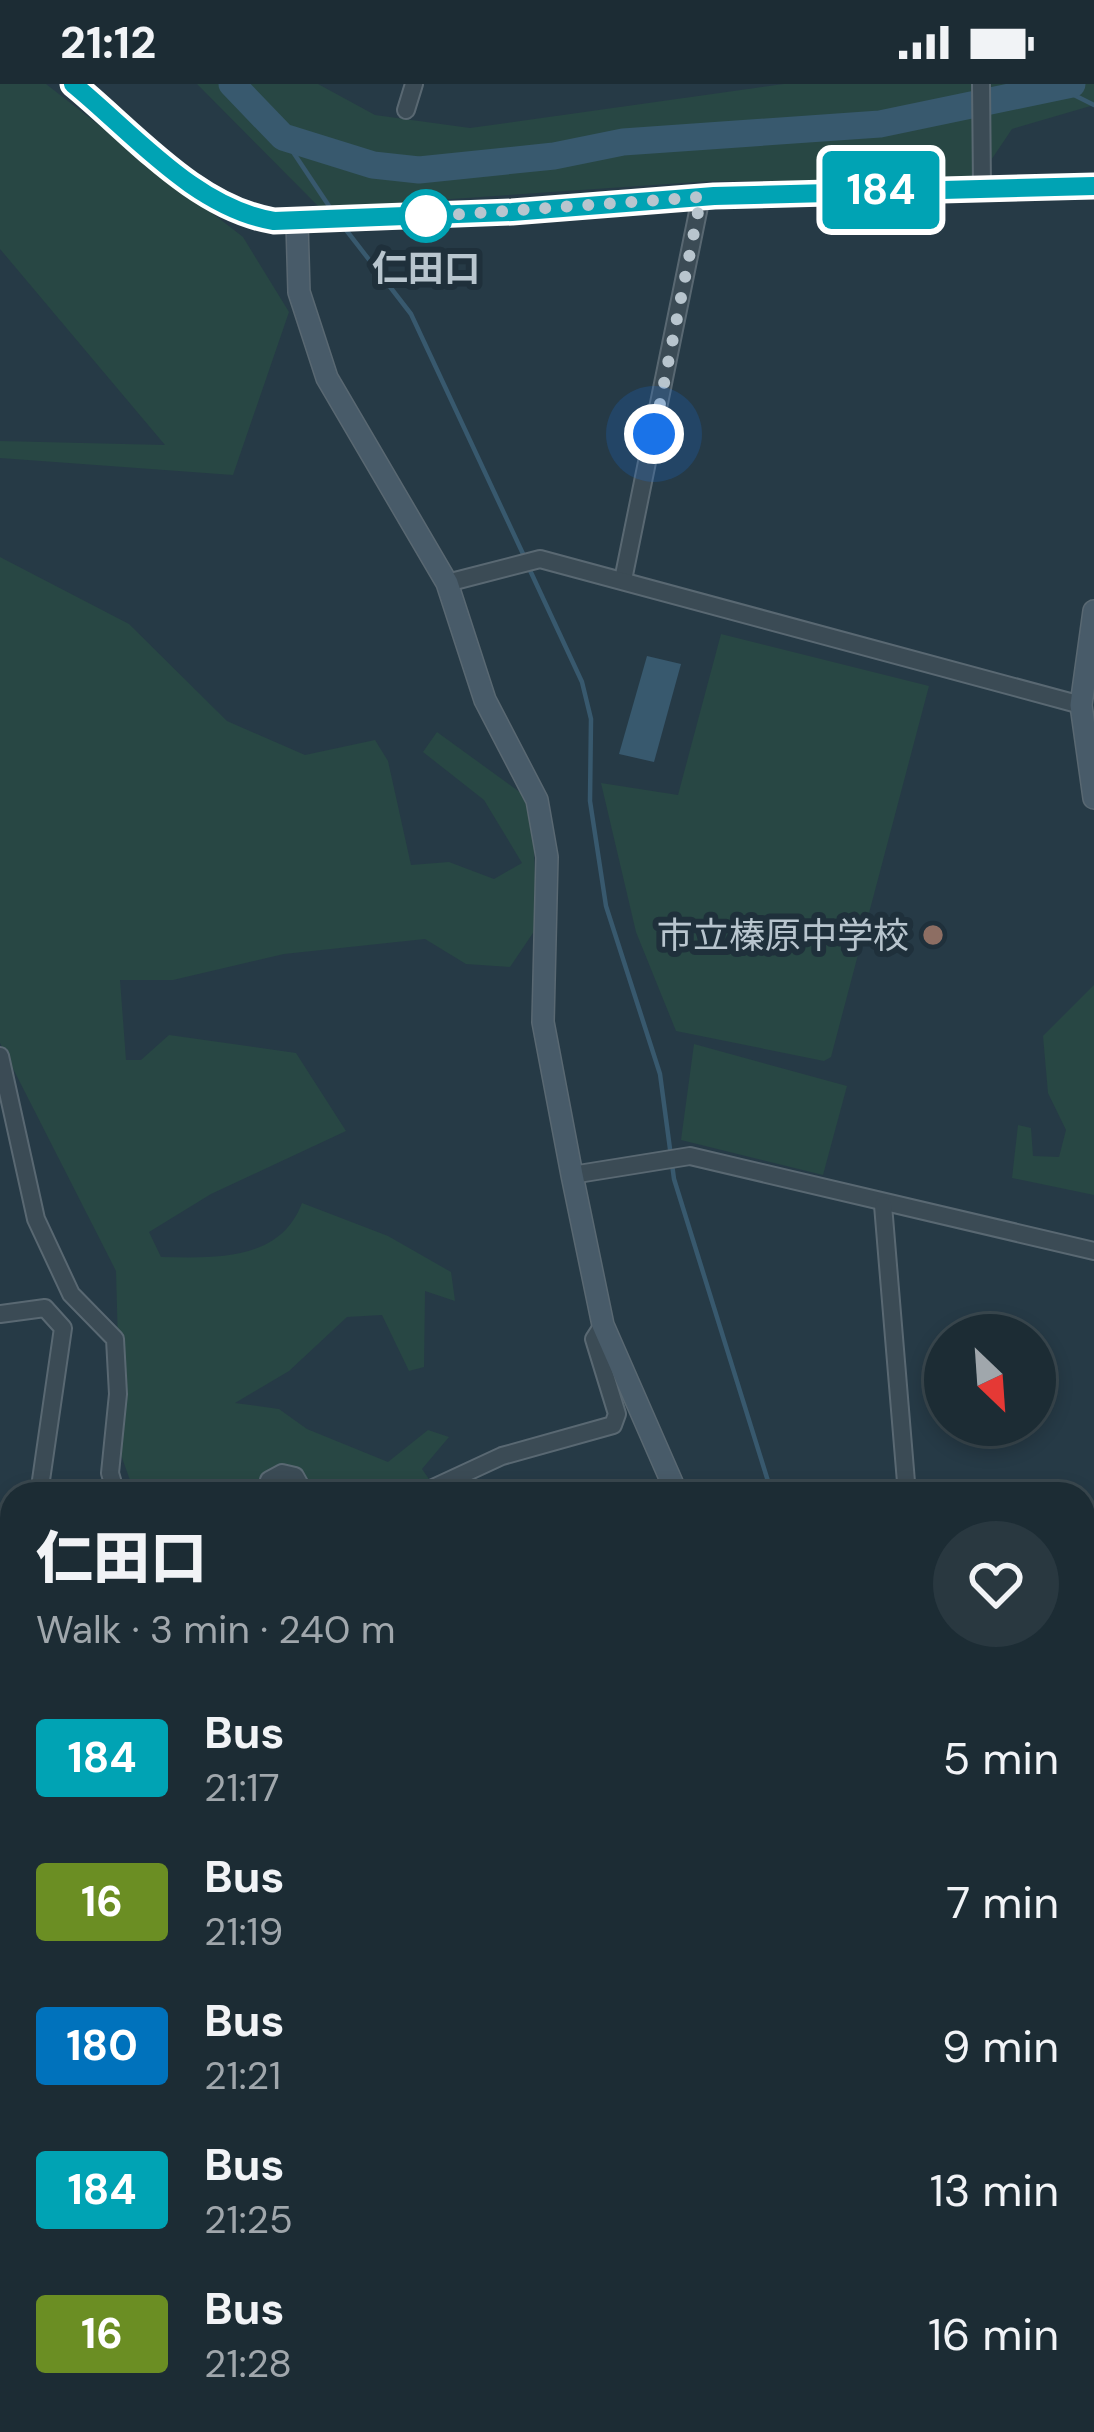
<!DOCTYPE html>
<meta charset="utf-8">
<style>
:root{--surface:#1c2c34;--page:#293840;--text:#f1f3f6;--muted:#a0a7ac;--line:#3a484f}
body{margin:0;font-family:"DM Sans","Noto Sans JP",sans-serif;background:var(--page);color:var(--text);height:100vh;display:flex;flex-direction:column;font-size:45px;white-space:nowrap}
*{box-sizing:border-box;margin:0}
p{font-size:39px;color:var(--muted)}
.icon{flex:none;width:66px;height:66px;fill:none;stroke:currentColor;stroke-width:2;stroke-linecap:round;stroke-linejoin:round}
.map{position:relative;flex:1;overflow:hidden}
.drawer{position:absolute;left:0px;top:1398px;width:1095px;height:951px;display:flex;flex-direction:column;background:var(--surface);border-radius:36px 36px 0 0;box-shadow:0 6px 18px #0003,0 0 0 3px var(--line)}
.drawer>*{flex:none}
.badge{padding:0 24px;border-radius:9px;font-size:42px;line-height:78px}
.needle{width:78px;rotate:155deg}
.fabs{position:absolute;left:924px;top:1230px;display:grid;gap:24px}
.fabs a{display:grid;place-items:center;width:132px;height:132px;border-radius:50%;background:var(--surface);box-shadow:0 6px 18px #0003,0 0 0 3px var(--line);font-size:60px}
.you{position:absolute;width:60px;height:60px;margin:-30px;border:9px solid #fff;border-radius:50%;background:#1a73e8;box-shadow:0 0 0 18px #1a73e833}
.map>.badge{position:absolute;translate:-50% -50%;box-shadow:0 0 0 6px #fff}
.round{display:grid;place-items:center;flex:none;width:126px;height:126px;border-radius:63px;background:var(--page)}
.head{display:flex;align-items:center;justify-content:space-between;height:204px;padding:0 36px}
h1{font-size:57px;font-weight:800;line-height:90px}
ul{padding:0;list-style:none}
li{display:flex;align-items:center;gap:36px;height:144px;padding:0 36px}
li div{flex:1}
li b{display:block;font-size:45px}
li em{font-style:normal}
li .badge{min-width:132px;font-weight:700;text-align:center}
.status{display:flex;justify-content:space-between;align-items:center;height:84px;padding:0 60px;background:var(--surface);direction:ltr}
.status svg{height:33px;fill:currentColor}
.map>svg:first-child{display:block}
.green{fill:#284744}
.water{fill:#38596e}
.lines{fill:none;stroke-linecap:round;stroke-linejoin:round}
.stream{stroke:#38596e;stroke-width:4.5}
.river{stroke:#38596e;stroke-width:27}
.street-casing{stroke:#596872;stroke-width:20}
.secondary-casing{stroke:#596872;stroke-width:24}
.street{stroke:#3b4b55;stroke-width:16}
.secondary{stroke:#485b69;stroke-width:21}
.line-casing{stroke:#fff;stroke-width:27}
.line{stroke:#00a3b4;stroke-width:18}
.walk{stroke:#b8c5ce;stroke-width:12;stroke-dasharray:0 21.6}
.stop-dot{fill:#fff;stroke:#00a3b4;stroke-width:6}
.education-dot{fill:#8d6e63;stroke:#1f303b;stroke-width:4.5}
.labels{text-anchor:middle;dominant-baseline:central;stroke-width:12;stroke-linejoin:round;paint-order:stroke}
.stop-label{font-size:36px;font-weight:bold;fill:#b8c5ce;stroke:#1f303b}
.poi-label{font-size:36px;fill:#b8c5ce;stroke:#1f303b;text-anchor:end}
</style>
<div class="status"><b>21:12</b><svg viewBox="0 0 49 12"><path d="M0 12V9h3v3zM5 12V6h3v6zM10 12V3h3v9zM15 12V0h3v12zM26 1h20v11H26zM47 4h2v5h-2z"/></svg></div>
<div class="map">
<svg width="1094" height="2348" viewBox="0 0 1094 2348">
<rect width="100%" height="100%" fill="#263a46"/>
<g class="green">
<path d="M0 0H46L243 153 289 228 233 391 0 374V357L165 361 0 165Z"/>
<path d="M197 0H318L375 31 470 44 784 0H1094V21L1012 45 977 97H711L320 124Z"/>
<path d="M0 473 129 540 227 637 305 671 375 656 388 677 411 781 449 778 494 795 522 779 484 716 423 668 437 648 532 717 537 843 510 883 466 880 425 855 284 870 173 896H120L126 976H141L169 951 296 969 346 1047 211 1110 149 1148 161 1173C214 1174 280 1178 302 1119L388 1152 451 1188 455 1217 425 1207 424 1283 409 1287 382 1231 347 1233 289 1287 235 1319 279 1325 307 1345 388 1378 428 1346 449 1353 422 1385 431 1398 401 1410H135L121 1371 116 1187 0 959Z"/>
<path d="M721 550 929 602 831 973 824 977 676 947 636 848 601 699 678 711Z"/>
<path d="M1094 901V1111L1012 1094 1018 1041 1031 1044 1033 1072 1059 1073 1066 1046 1048 1009 1043 952Z"/>
<path d="M694 960 847 1002 823 1091 681 1056Z"/>
<path d="M268 2337H447L449 2348H273Z"/>
</g>
<path class="water" d="M647 572 681 580 654 678 619 670Z"/>
<g class="lines">
<g class="stream">
<path d="M1062 5 1094 21"/>
<path d="M283 53 333 128"/>
<path d="M343 142 411 230 524 472"/>
<path d="M528 482 582 598 591 635 590 717 606 822 660 990 674 1095 772 1410"/>
<path d="M1083 2224 1094 2237"/>
</g>
<path class="river" d="M232 0 283 53 373 81 419 86 554 72 623 58 880 40 1072 0"/>
<g class="street-casing">
<g id="street">
<path d="M981 0 982 102"/>
<path d="M406 26 414 0"/>
<path d="M623 496 701 113"/>
<path d="M447 499 540 475 1081 621"/>
<path d="M0 972 36 1135 71 1210 115 1255 118 1310 110 1389 116 1410"/>
<path d="M572 1091 690 1072 1094 1167"/>
<path d="M883 1121 907 1410"/>
<path d="M0 1230 45 1224 63 1244 39 1410"/>
<path d="M266 1410 269 1396 282 1389 295 1392 305 1410"/>
<path d="M420 1410 502 1372 613 1341 617 1330 594 1255 603 1241"/>
<path d="M1083 1761H1094"/>
<path d="M0 2113 12 2126"/>
<path d="M386 2337 392 2348"/>
<path d="M448 2337 457 2348"/>
<path d="M109 2348V2337"/>
</g>
</g>
<g class="secondary-casing">
<g id="secondary">
<path d="M73 0C132 49 195 124 274 137L512 128 714 112 1094 102"/>
<path d="M297 139 299 208 327 294 447 499 485 616 537 716 547 773 543 938 572 1091 603 1241 677 1410"/>
<path d="M1094 527 1081 621 1094 714"/>
<path d="M1039 2337 1042 2348"/>
</g>
</g>
<use href="#street" class="street"/>
<use href="#secondary" class="secondary"/>
</g>
<g class="lines">
<g class="line-casing">
<path id="line" d="M73 0C133 49 195 124 274 137L512 128 714 112 1094 102"/>
</g>
<use href="#line" class="line"/>
<path class="walk" d="M426 132 421 133 701 113 654 350"/>
</g>
<circle class="stop-dot" cx="426" cy="132" r="24"/>
<circle class="education-dot" cx="933" cy="851" r="12"/>
<g class="labels">
<g class="stop-label">
<text x="426" y="184">仁田口</text>
</g>
<g class="poi-label">
<text x="909" y="851">市立榛原中学校</text>
</g>
</g>
</svg>
<div class="fabs">
<a><svg class="needle" viewBox="-14 -14 28 28"><path d="M0-13l5 13h-10z" fill="#e53935"/><path d="M0 13l5-13h-10z" fill="#a0a7ac"/></svg></a>
</div>
<div class="you" style="left:654px;top:350px"></div>
<b class="badge" style="left:881px;top:106px;background:#00a3b4;color:#fff">184</b>
<section class="drawer">
<div class="head"><div><h1>仁田口</h1><p>Walk · 3 min · 240 m</p></div><a class="round"><svg class="icon" aria-label="heart" viewBox="0 0 24 24"><path d="M12 20l-8-8c-3-5 5-10 8-4 3-6 11-1 8 4z"/></svg></a></div>
<ul>
<li><span class="badge" style="background:#00a3b4;color:#fff">184</span><div><b>Bus</b><p>21:17</p></div><em>5 min</em></li>
<li><span class="badge" style="background:#6b8e23;color:#fff">16</span><div><b>Bus</b><p>21:19</p></div><em>7 min</em></li>
<li><span class="badge" style="background:#0072bc;color:#fff">180</span><div><b>Bus</b><p>21:21</p></div><em>9 min</em></li>
<li><span class="badge" style="background:#00a3b4;color:#fff">184</span><div><b>Bus</b><p>21:25</p></div><em>13 min</em></li>
<li><span class="badge" style="background:#6b8e23;color:#fff">16</span><div><b>Bus</b><p>21:28</p></div><em>16 min</em></li>
</ul>
</section>
</div>
